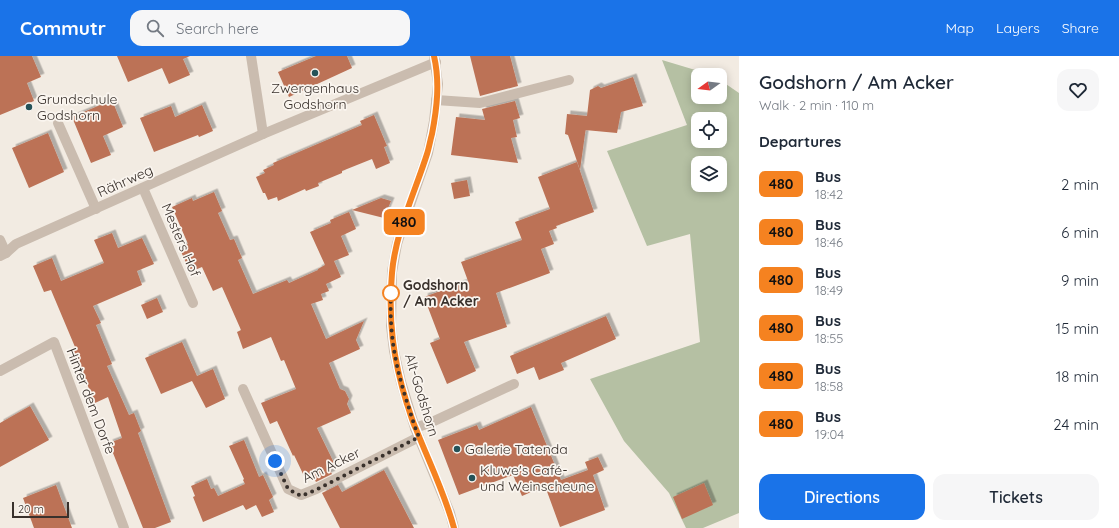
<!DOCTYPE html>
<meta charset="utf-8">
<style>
:root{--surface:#fff;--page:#f6f6f7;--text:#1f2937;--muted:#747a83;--accent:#1a73e8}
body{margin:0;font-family:Quicksand,sans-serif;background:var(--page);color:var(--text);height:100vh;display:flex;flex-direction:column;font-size:15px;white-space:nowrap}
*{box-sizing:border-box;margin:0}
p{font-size:13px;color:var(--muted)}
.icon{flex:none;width:22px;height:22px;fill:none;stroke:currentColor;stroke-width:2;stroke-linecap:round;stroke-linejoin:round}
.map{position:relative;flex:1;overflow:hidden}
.details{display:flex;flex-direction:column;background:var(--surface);width:380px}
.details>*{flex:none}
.badge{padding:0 8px;border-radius:6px;font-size:14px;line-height:26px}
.needle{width:26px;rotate:255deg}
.tools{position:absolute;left:691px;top:12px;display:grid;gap:8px}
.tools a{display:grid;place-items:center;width:36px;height:36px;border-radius:8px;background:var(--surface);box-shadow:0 2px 10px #0003;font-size:20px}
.scale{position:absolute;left:12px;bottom:10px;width:57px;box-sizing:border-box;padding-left:4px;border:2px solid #39312c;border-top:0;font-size:11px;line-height:14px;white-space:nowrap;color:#39312c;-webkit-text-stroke:3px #faf5ef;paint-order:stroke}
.you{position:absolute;width:20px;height:20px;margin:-10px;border:3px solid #fff;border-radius:50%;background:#1a73e8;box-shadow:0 0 0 6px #1a73e833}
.map>.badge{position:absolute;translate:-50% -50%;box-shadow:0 0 0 2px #fff}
h2{padding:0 20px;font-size:15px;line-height:36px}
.round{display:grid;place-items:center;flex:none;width:42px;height:42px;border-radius:12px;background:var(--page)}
.overview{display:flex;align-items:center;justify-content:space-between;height:68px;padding:0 20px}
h1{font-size:19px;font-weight:600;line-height:30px}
.action{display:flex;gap:8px;margin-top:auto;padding:8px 20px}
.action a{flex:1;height:46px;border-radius:12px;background:var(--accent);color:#fff;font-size:16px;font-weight:600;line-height:46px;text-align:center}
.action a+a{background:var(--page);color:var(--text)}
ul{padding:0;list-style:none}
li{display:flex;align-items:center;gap:12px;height:48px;padding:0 20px}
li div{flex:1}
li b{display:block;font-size:15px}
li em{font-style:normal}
li .badge{min-width:44px;font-weight:700;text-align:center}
header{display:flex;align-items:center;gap:24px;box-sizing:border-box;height:56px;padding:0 20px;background:var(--accent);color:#fff}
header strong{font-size:19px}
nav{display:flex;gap:22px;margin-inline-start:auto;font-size:14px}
.search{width:280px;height:36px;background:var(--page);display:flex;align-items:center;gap:10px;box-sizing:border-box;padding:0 14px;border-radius:12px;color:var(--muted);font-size:15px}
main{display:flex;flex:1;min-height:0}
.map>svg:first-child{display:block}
.green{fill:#b5c0a3;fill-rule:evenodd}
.building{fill:#bc7256;filter:url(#shadow)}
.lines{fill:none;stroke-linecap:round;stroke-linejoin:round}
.minor{stroke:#cabcaf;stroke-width:10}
.line-casing{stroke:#fff;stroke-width:9}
.line{stroke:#f58220;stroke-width:6}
.walk{stroke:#39312c;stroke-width:4;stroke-dasharray:0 7.2}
.poi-dot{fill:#255258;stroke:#faf5ef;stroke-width:1.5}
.stop-dot{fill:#fff;stroke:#f58220;stroke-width:2}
.labels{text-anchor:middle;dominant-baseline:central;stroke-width:3.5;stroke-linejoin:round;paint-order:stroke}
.poi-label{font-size:14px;fill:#39312c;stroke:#faf5ef;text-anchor:start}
.street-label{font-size:14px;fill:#39312c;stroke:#faf5ef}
.stop-label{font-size:14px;font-weight:bold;fill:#39312c;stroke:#faf5ef;text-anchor:start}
</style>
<header>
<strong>Commutr</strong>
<div class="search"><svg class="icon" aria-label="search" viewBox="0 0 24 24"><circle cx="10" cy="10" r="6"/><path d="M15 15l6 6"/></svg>Search here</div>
<nav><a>Map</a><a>Layers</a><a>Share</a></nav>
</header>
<main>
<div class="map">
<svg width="739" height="472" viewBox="0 0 739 472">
<defs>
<filter id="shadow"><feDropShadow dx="3.5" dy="-3.5" stdDeviation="0" flood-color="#0004"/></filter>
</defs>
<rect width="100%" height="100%" fill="#f2ebe2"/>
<path class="green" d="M662 4 712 19H698V41H720V24L739 37V457L703 472H686L669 437 624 385 590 323 700 286 690 178 647 190 607 95 687 69ZM698 63H720V85H698ZM698 107H720V129H698Z"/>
<g class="building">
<path d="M0 0H32L41 21 27 27 34 45 0 59Z"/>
<path d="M117 0H190L174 7 183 3 190 19 169 28 162 12 128 26Z"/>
<path d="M316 0H347L352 12 289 41 278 16Z"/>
<path d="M470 0H510L518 30 480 40Z"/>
<path d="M633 21 643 50 621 56 617 77 585 74 586 71 580 114 568 79 565 78 567 58 587 60 590 34 598 30 601 32Z"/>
<path d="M112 44 123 71 103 80 111 99 91 107 72 61Z"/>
<path d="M515 45 520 62 513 64 517 81 511 82 518 107 451 99 456 61 485 64 482 53Z"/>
<path d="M202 49 213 75 199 81 198 79 154 96 140 62 171 50 175 61Z"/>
<path d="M374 59 387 90 384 91 390 107 376 113 372 103 342 115V117L318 127 319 130 306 135 305 133 278 145 277 141 268 144 265 137H263L256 121 265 117 263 114 274 109 273 107 362 69 360 65Z"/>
<path d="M48 77 64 116 29 132 12 92Z"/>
<path d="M577 106 594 156 556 170 557 172 549 175 554 188 541 193 550 217 496 237 507 271 464 286 476 315 447 328 430 287 440 283 424 241 468 225 461 206 522 184 515 166 550 153 538 121Z"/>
<path d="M467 124 470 140 454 143 451 127Z"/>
<path d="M214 136 222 155 218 157 230 184 234 183 242 202 238 204 253 238 287 224 289 227 318 214V213L325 209 310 176 331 167 330 164 349 156 356 173 341 180 349 199 334 205 341 221 326 228 329 235 321 238 323 244 311 248 326 283 364 265 356 284 360 293 329 307 340 333 345 335 349 343 347 348 351 357 317 372 334 407 327 410 332 418 316 426 313 421 311 422 309 418 304 420 294 399 293 400 277 365 270 368 261 347 296 333 284 304 281 305 271 281 243 293 237 276 241 274 222 231 213 235 202 211 190 216 179 191 188 188 172 151 192 142 193 145Z"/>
<path d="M381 142 391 145 384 162 352 154Z"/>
<path d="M112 177 118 192 142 182 154 208 137 215 142 229 93 250 101 267 96 269 112 308 107 310 129 359 134 357 141 375 138 377 171 466 155 472H143L109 387 122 382 108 341 95 347 72 292 75 291 51 234 44 236 33 210 52 202 61 225 104 207 94 184Z"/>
<path d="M157 242 163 256 147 263 141 249Z"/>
<path d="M606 260 616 283 561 307 564 314 539 324 534 311 517 318 510 300Z"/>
<path d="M182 286 197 320 213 313 225 343 206 352 192 325 161 338 145 302Z"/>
<path d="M30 350 49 384 0 411V367Z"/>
<path d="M531 351 561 424 588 414 585 406 598 401 604 414 593 419 605 454 560 471 545 430 522 440 513 419 459 439 438 384 477 369 479 374Z"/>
<path d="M244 384 259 421 263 419 273 441 269 444 274 456 262 461 256 449 246 454 243 449 203 466 193 441 195 440 191 430 207 423 211 433 214 432 218 440 245 428 243 424 244 423 229 390Z"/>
<path d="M384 414 414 472H340L322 437 338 429 342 436Z"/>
<path d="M704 427 713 449 682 463 673 441Z"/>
<path d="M56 429 72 472H34L23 442Z"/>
</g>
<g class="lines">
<g class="minor">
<path d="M251 0 263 78"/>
<path d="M434 0 438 28 434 65 428 97 404 166 397 188 392 216 391 270 394 295 401 326 415 372 450 457 454 472"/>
<path d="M436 44 480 47 569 24"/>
<path d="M58 67 96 153"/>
<path d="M143 132 193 247"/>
<path d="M0 184 6 197"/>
<path d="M0 200 6 197 16 188 263 78 436 6"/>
<path d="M0 315 54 286 124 472"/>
<path d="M243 333 288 433 301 439 316 433 419 381"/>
<path d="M415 372 432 366 514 328"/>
</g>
</g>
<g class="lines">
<g class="line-casing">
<path id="line" d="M434 0C440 26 437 52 432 78 430 85 429 92 427 98 415 136 395 178 392 217 388 264 393 303 407 348 410 356 412 365 416 373 429 406 445 438 454 472"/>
</g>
<use href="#line" class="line"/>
<path class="walk" d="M275 405 288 433 301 440 316 434 419 381C414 370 411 358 407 346 395 309 389 276 391 237"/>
</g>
<g class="poi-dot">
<circle cx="315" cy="17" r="4"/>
<circle cx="29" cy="51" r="4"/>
<circle cx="457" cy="393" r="4"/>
<circle cx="472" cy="422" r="4"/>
</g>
<circle class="stop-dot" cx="391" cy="237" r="8"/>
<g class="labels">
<g class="poi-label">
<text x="315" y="32" text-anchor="middle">Zwergenhaus<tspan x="315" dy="16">Godshorn</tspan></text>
<text x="37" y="43">Grundschule<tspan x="37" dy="16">Godshorn</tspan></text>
<text x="465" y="393">Galerie Tatenda</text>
<text x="480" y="414">Kluwe's Café-<tspan x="480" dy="16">und Weinscheune</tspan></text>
</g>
<g class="street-label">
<text transform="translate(125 125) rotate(-24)">Rährweg</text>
<text transform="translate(181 184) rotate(67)">Mesters Hof</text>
<text transform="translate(422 339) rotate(73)">Alt-Godshorn</text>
<text transform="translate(91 345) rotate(69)">Hinter dem Dorfe</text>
<text transform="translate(331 409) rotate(-26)">Am Acker</text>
</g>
<g class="stop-label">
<text x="403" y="229">Godshorn<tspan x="403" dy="16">/ Am Acker</tspan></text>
</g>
</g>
</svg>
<div class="tools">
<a><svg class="needle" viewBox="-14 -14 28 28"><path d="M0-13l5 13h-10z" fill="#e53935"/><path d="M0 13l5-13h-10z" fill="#747a83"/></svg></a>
<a><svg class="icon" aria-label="locate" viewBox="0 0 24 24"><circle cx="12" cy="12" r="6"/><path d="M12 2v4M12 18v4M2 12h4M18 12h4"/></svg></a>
<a><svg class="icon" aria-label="layers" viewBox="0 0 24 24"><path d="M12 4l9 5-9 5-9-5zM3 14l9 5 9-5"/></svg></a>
</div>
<div class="scale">20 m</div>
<div class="you" style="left:275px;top:405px"></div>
<b class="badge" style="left:404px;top:166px;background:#f58220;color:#111">480</b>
</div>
<section class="details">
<div class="overview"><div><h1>Godshorn / Am Acker</h1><p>Walk · 2 min · 110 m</p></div><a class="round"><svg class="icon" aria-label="heart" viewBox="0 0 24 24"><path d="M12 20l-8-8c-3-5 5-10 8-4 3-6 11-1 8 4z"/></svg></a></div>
<h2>Departures</h2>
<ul>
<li><span class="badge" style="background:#f58220;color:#111">480</span><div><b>Bus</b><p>18:42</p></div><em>2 min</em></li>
<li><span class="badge" style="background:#f58220;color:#111">480</span><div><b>Bus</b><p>18:46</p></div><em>6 min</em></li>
<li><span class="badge" style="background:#f58220;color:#111">480</span><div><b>Bus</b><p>18:49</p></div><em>9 min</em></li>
<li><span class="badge" style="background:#f58220;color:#111">480</span><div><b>Bus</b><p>18:55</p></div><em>15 min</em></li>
<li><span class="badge" style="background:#f58220;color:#111">480</span><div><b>Bus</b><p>18:58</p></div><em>18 min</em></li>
<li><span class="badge" style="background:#f58220;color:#111">480</span><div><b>Bus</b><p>19:04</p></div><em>24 min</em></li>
</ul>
<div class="action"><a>Directions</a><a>Tickets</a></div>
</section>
</main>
